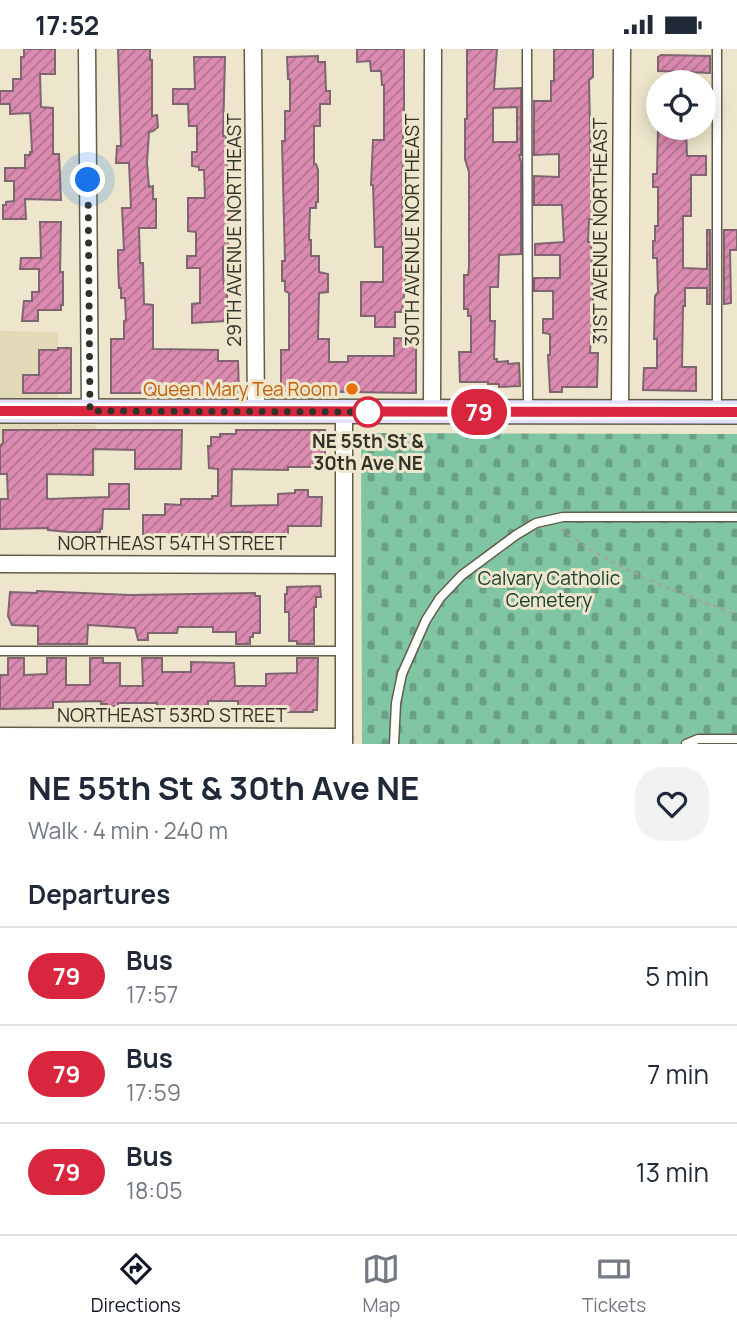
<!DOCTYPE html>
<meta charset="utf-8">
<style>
:root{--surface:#fff;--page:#f2f2f3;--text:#1f2937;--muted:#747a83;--line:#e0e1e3;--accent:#111827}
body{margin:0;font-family:Manrope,sans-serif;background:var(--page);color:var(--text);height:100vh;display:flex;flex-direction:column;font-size:26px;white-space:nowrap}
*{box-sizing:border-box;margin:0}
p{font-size:23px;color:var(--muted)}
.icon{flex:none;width:38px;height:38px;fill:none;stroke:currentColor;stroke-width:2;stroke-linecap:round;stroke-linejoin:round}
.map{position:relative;height:695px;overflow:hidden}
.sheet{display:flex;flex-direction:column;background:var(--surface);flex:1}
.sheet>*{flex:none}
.badge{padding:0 14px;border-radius:23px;font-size:24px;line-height:46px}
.buttons{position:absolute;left:646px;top:21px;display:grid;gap:14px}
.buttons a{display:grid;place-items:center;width:70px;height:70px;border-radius:50%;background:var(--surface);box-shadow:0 4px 18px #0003;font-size:35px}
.you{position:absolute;width:35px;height:35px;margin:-18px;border:5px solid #fff;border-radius:50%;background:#1a73e8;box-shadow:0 0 0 10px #1a73e833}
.map>.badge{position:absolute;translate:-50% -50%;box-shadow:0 0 0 4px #fff}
h2{padding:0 28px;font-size:26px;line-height:63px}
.round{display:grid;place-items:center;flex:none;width:74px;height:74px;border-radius:28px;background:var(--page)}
.summary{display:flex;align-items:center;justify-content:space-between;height:119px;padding:0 28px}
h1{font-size:33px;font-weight:700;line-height:52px}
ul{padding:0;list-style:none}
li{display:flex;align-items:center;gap:21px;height:98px;padding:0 28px;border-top:2px solid var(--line)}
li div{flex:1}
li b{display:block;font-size:26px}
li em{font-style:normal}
li .badge{min-width:77px;font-weight:700;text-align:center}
.status{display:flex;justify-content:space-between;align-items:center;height:49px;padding:0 35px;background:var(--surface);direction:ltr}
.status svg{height:19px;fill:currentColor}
.menu{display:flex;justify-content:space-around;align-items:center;height:98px;border-top:2px solid var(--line);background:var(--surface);font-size:19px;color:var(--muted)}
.menu a{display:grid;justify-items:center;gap:4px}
.menu .current{color:var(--accent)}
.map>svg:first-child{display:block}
.built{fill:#e2d9b9}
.cemetery{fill:url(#cemetery-stones)}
.building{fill:url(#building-hatch);stroke:#7e6570;stroke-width:2;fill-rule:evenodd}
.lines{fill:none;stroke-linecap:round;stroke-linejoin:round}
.service-casing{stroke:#635d47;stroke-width:11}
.minor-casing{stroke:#635d47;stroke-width:19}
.secondary-casing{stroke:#635d47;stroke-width:26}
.path{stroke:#a9a38f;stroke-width:2.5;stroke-dasharray:3.5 5;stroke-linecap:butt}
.service{stroke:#fff;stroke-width:8}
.minor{stroke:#fff;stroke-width:16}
.secondary{stroke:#e2e0fc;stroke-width:23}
.line-casing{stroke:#fff;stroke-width:16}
.line{stroke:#d7263d;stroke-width:10}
.walk{stroke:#343228;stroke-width:7;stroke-dasharray:0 12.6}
.food-dot{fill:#e8710a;stroke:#ede6cc;stroke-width:2.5}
.stop-dot{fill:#fff;stroke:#d7263d;stroke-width:3.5}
.labels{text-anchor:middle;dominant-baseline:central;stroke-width:6;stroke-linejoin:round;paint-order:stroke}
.street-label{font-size:19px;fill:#343228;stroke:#ede6cc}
.food-label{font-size:19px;fill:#c56008;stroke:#ede6cc;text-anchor:end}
.stop-label{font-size:19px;font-weight:bold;fill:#343228;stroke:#ede6cc}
.park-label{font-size:19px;fill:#123b2a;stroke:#ede6cc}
</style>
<div class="status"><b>17:52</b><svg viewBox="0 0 49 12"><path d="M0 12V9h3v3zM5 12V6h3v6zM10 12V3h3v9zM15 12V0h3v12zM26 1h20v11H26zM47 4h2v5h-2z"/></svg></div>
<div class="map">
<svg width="737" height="695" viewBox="0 0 737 695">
<defs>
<pattern id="cemetery-stones" width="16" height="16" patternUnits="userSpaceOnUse" patternTransform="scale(1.75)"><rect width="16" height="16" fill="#80c6a5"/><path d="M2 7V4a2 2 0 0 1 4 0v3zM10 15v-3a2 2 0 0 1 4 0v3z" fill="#6aa186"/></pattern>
<pattern id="building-hatch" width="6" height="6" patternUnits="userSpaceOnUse" patternTransform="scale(1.75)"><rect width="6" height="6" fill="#dc8bb0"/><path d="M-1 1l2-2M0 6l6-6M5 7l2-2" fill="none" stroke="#b3728f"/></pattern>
</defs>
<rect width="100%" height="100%" fill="#ede6cc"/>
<path class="built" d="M0 282 58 283V376H96L95 426H0Z"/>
<path class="cemetery" d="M361 384 737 385V695H362Z"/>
<g class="building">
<path d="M24 0H55V25H40L41 58 53 59V105H59L61 151 25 150 26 170H3V156H6V153L14 152V132H5V119H25V106H30V103H32L30 64 10 65V55H0V42H13V30H21V8H24Z"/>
<path d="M118 0H150V11H152V67L157 66 158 78 153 82 149 83 147 114 149 138 153 137V150H156V179H139L140 214H143L144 255 153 256V300L218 301V312H238L239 343 186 344V340H179V337H152V344H111V290H124V272L126 271 125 249H121V239H119L118 214V201H124L122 159H131L129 114H116L117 97H121Z"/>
<path d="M357 0H404V66H407V84H403L402 210 405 217V238L402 263H395V278H375V267H361V233H383V198H375L373 136H371L373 91H384V36H382L381 22H371L370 12 357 13Z"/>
<path d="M467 0H497L494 40 521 39V106H519L521 113V205L499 206 498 238H490V272H495L494 310H497V313L508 312V315L519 314 520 337 499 338V335H488V333H460L459 303H471V267H468V260H464V226H468L469 218V123L465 110V70H467ZM517 58V93H493V59Z"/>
<path d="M554 0H593V28L589 31 592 170H589L588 193H591L593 252 590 304H598L597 338H562V343H550L548 306H550V285L543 284V270H553V242H534V229H560V206H535V195L564 193 562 156H534V127L559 128V105L534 106V52H551V32H554Z"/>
<path d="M661 6 710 7V24L658 22V8Z"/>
<path d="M318 7V13H325L326 42H330V55H320V77H314V115H316L318 121V153H316V159H310L309 191H311V207H319V223L328 225V243L319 244 318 290H329V313H348V307H394V289L416 290V344L281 342V301H289V244L285 242V232H282V212H285L282 92H285V62H290V30H288L287 8Z"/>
<path d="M194 8H225L223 87H226L227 102 228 198H223V225L224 235H227V272L192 274V255L200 254V219H187V207H196V183L188 182V149H205L204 121H199V118L192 117V103H197V77H189L188 55H173V40H195Z"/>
<path d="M658 79H686L687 107H706V126H691V167H683V219L707 220V181H710V255H707V239H685V257H683L682 318H696V342L643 341 644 319H657V290H654L655 247 658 243 657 209H653V192H655V177H658V138H653V125H657Z"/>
<path d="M40 173H61L60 223H63V256H61V261H38V272H22L24 252H32V243H39V220H20L21 209H41Z"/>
<path d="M724 181H737V201H730L731 254 724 255Z"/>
<path d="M58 299H71V344H23V326H39V301H58Z"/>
<path d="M3 381H182L181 420H135V401L93 400V426L47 425V450L109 448V435H129V460H103L102 480H100V483H69L48 481V479L0 480V450H8L7 425H0V397L3 394Z"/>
<path d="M236 381H325V415H313V418H288V421L232 420 231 457 278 456V445L295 444V441H308V448H322L321 477H288V487H251V483L223 484 221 488 143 485V466H165V455L181 456V450H212V447H218V420L209 419 208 397H211V388H220V385H236Z"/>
<path d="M320 537 321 548H316V558H314V595H297V592H289V563H285V545H287V538Z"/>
<path d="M37 542 129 546 255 544V547H260V584H253V588H250V595H236V583H213V578H178L177 584H148V591H138L135 579 88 576 87 595H38V577L12 576 8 567 10 543 37 544Z"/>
<path d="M8 609H24V626L47 625V609H66V636H90V609H103V614H120V637H143L142 609H162V623H191V613L234 614 235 637H266V625L297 624V609H318L317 661H313V663H288V661L238 662V652H208V659L170 658V661H157V654H118V657H107V655H101V652L53 653V659L0 660V626H8Z"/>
</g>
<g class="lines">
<g class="service-casing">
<g id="service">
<path d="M527 0 528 361"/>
<path d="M717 0V361"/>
<path d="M0 602H344"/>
<path d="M394 695 396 654 402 625 426 571 440 549 462 526 516 486 536 474 563 468H737"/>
<path d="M686 695 698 690H737"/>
</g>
</g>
<g class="minor-casing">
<g id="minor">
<path d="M87 0 90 362"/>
<path d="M253 0 256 362"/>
<path d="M344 362V695"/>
<path d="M432 363 433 0"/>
<path d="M620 364 622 0"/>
<path d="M0 515 343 516"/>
<path d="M0 687 344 688"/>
</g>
</g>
<g class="secondary-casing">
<path id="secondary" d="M0 362 737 363"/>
</g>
<path class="path" d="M562 480C612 520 678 543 737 566"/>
<use href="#service" class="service"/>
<use href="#minor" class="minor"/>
<use href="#secondary" class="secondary"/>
</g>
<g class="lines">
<g class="line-casing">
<path id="line" d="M0 362 737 363"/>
</g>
<use href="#line" class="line"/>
<path class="walk" d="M88 131 90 362 368 363"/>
</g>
<circle class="food-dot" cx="352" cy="340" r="7"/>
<circle class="stop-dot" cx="368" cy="363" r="14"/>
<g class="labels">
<g class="street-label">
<text transform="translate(234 181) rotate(-90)">29TH AVENUE NORTHEAST</text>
<text transform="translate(412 181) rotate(-90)">30TH AVENUE NORTHEAST</text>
<text transform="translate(600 182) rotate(-90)">31ST AVENUE NORTHEAST</text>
<text x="172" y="494">NORTHEAST 54TH STREET</text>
<text x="172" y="666">NORTHEAST 53RD STREET</text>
</g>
<g class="food-label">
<text x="338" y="340">Queen Mary Tea Room</text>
</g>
<g class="stop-label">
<text x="368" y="392">NE 55th St &amp;<tspan x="368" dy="22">30th Ave NE</tspan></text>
</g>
<g class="park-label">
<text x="549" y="529">Calvary Catholic<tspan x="549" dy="22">Cemetery</tspan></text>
</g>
</g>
</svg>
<div class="buttons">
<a><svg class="icon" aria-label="locate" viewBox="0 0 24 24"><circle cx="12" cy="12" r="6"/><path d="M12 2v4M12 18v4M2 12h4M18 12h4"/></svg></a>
</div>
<div class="you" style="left:88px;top:131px"></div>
<b class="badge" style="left:479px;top:363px;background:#d7263d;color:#fff">79</b>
</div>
<section class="sheet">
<div class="summary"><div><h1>NE 55th St &amp; 30th Ave NE</h1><p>Walk · 4 min · 240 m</p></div><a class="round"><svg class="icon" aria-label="heart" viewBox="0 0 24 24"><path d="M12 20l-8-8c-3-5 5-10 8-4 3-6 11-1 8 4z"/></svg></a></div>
<h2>Departures</h2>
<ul>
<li><span class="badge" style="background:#d7263d;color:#fff">79</span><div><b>Bus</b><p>17:57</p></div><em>5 min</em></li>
<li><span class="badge" style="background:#d7263d;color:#fff">79</span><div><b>Bus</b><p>17:59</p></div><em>7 min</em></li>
<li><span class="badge" style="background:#d7263d;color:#fff">79</span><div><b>Bus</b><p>18:05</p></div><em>13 min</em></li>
</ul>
</section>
<nav class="menu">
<a class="current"><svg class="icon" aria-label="directions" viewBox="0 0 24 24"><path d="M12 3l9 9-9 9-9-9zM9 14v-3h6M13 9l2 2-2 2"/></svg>Directions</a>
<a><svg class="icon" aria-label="map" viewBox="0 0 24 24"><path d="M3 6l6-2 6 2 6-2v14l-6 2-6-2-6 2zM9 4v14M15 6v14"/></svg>Map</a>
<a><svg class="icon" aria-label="tickets" viewBox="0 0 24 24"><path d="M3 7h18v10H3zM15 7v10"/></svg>Tickets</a>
</nav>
